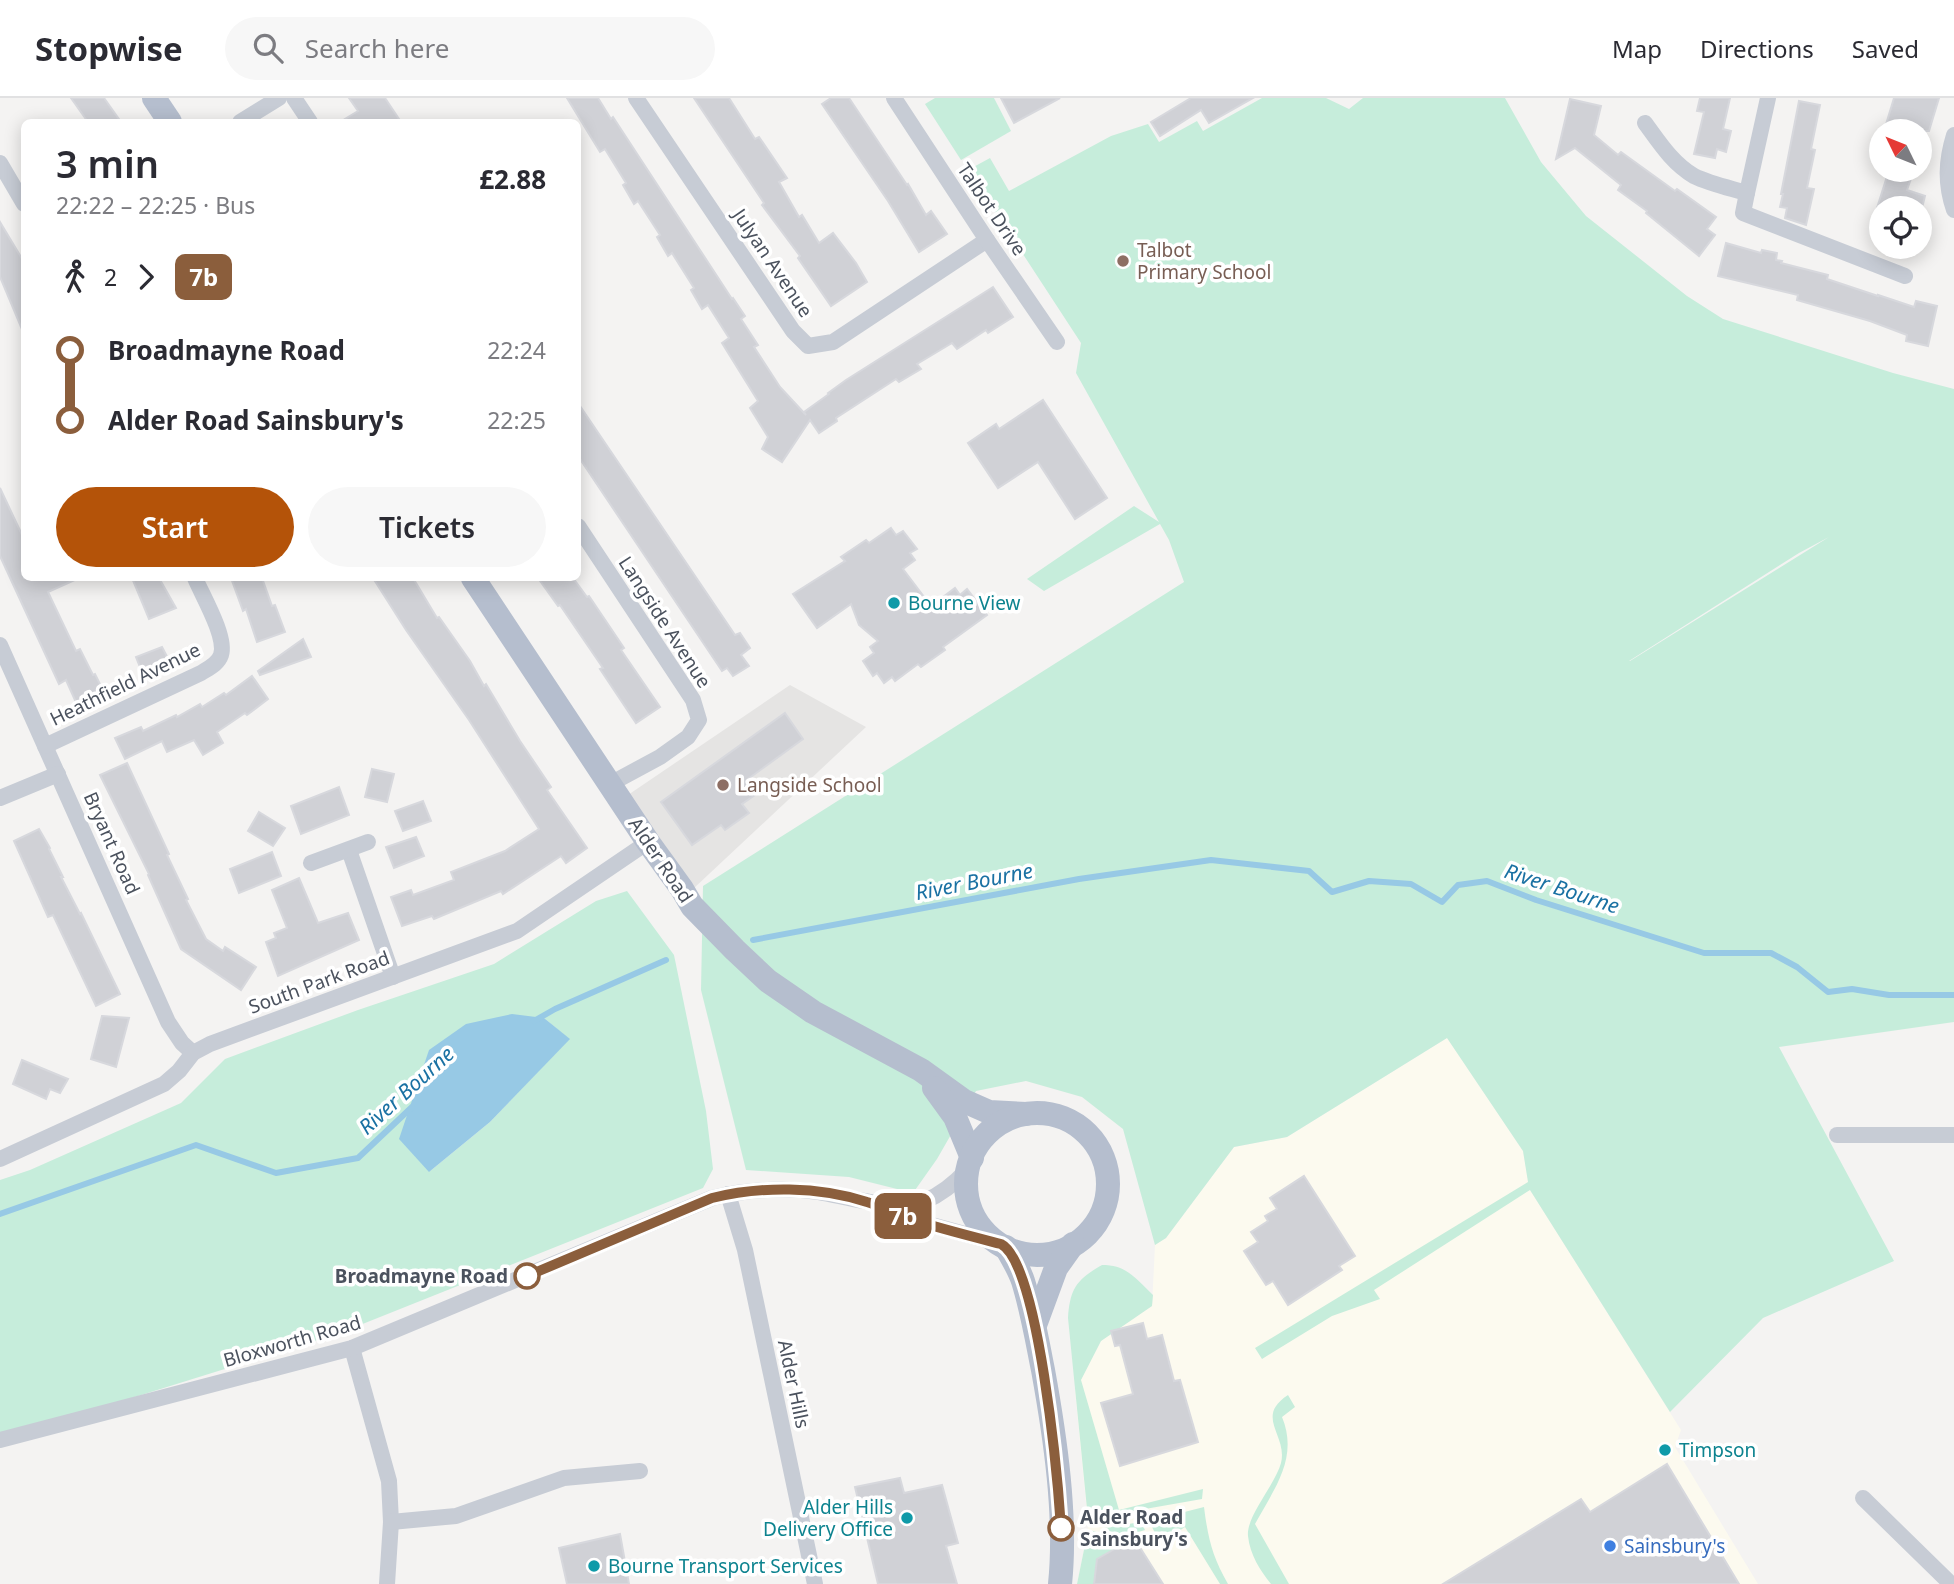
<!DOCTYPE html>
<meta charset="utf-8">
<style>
:root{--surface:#fff;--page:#f7f7f7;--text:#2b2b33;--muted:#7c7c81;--line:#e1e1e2;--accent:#b45309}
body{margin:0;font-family:"Noto Sans",sans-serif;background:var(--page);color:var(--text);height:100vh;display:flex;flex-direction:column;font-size:26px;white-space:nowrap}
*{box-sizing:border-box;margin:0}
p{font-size:23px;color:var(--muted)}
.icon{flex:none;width:38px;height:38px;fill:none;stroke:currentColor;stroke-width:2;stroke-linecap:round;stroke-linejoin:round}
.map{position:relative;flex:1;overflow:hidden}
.panel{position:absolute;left:21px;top:21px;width:560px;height:462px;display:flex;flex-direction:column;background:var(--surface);border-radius:10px;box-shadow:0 4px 18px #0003}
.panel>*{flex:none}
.badge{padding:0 14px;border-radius:10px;font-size:24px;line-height:46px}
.needle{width:46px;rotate:313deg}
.fabs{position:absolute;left:1869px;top:21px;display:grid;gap:14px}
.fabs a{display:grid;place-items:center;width:63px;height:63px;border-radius:50%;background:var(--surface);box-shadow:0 4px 18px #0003;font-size:35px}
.map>.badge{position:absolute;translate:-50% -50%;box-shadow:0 0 0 4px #fff}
.legs{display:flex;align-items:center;gap:10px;height:77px;padding:0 35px;font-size:23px}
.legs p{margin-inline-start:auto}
.head{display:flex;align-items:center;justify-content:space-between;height:119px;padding:0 35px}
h1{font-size:38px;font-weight:600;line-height:52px}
.button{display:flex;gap:14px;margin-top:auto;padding:14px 35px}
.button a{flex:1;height:80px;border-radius:42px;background:var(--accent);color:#fff;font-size:28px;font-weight:600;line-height:80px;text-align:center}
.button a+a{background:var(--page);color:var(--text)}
ul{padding:0 35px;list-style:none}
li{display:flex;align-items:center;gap:24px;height:70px;font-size:26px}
li i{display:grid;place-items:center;width:10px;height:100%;margin:0 9px;background:currentColor}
li i::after{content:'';width:18px;height:18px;margin:-9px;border:5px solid;border-radius:50%;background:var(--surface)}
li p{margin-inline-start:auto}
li:first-child i{background:linear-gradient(#0000 50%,currentColor 0)}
li:last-child i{background:linear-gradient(currentColor 50%,#0000 0)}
header{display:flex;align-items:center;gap:42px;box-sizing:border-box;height:98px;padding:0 35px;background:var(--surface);border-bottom:2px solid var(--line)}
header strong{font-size:33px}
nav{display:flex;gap:38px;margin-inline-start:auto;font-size:24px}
.search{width:490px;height:63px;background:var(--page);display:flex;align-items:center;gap:18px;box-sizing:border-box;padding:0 24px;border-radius:38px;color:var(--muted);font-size:26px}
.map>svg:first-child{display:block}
.commercial{fill:#fcfaef}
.education{fill:#e5e4e3}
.green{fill:#c6eddb;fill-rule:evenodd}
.water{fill:#97c9e5}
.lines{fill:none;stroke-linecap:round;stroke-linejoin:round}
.stream{stroke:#97c9e5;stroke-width:6}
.building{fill:#d0d1d6;stroke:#d7d8dd;stroke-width:2}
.minor{stroke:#c7ccd5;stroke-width:16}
.primary{stroke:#b5bece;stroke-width:24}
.line-1-casing{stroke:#fff;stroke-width:16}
.line-1{stroke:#8b5e3c;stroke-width:10}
.education-dot{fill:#8d6e63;stroke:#fff;stroke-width:2.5}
.culture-dot{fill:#0f9aa8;stroke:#fff;stroke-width:2.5}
.stop-1-dot{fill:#fff;stroke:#8b5e3c;stroke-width:3.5}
.shop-dot{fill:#3f7fe0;stroke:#fff;stroke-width:2.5}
.labels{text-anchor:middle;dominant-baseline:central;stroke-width:7;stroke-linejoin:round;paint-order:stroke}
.street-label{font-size:19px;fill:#4b525e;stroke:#fff}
.education-label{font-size:19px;fill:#785e54;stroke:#fff;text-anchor:start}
.culture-label{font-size:19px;fill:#0d838f;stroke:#fff;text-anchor:start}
.stop-label{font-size:19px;font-weight:bold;fill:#4b525e;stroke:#fff;text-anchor:end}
.shop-label{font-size:19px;fill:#366cbe;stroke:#fff;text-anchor:start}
.water-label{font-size:21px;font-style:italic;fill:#1a71a3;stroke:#fff}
</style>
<header>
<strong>Stopwise</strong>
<div class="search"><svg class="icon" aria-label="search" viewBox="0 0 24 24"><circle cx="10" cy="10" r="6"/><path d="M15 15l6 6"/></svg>Search here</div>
<nav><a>Map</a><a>Directions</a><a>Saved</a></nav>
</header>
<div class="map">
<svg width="1954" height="1486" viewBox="0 0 1954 1486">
<rect width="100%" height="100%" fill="#f4f3f2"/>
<path class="commercial" d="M1447 940 1523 1053 1530 1092 1681 1332 1675 1349 1758 1486H1077L1088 1432 1087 1414 1075 1293 1101 1243 1152 1208 1155 1147 1166 1140 1234 1049 1287 1039Z"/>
<path class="education" d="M790 587 866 629 693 791 625 699Z"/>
<g class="green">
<path d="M935 0H994L1011 33 961 62 925 6Z"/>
<path d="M1262 0H1326L1349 11 1363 0H1505L1541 64 1586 118 1687 198 1723 221 1893 275 1954 291V924L1779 949 1894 1163 1763 1220 1670 1314 1530 1092 1374 1192 1380 1201 1332 1218 1262 1261 1255 1250 1528 1084 1523 1053 1447 940 1287 1039 1234 1049 1166 1140 1155 1147 1123 1031 1082 999 1026 983 976 993 937 1061 913 1095 849 1079 746 1072 701 892 703 788 1184 484 1169 442 1160 426 1044 493 1027 481 1134 408 1159 424 1076 275 1081 245 968 72 990 60 1009 93 1111 38 1148 26 1159 44 1197 23 1203 33ZM1829 439 1630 563H1629L1799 455Z"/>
<path d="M627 793 674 857 706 1013 713 1071 703 1090 340 1235 0 1341V1082L30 1072 181 1005 225 961 358 912 494 866 596 803ZM544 920 569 941 490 1024 429 1074Z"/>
<path d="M1102 1167C1127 1167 1135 1180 1153 1197L1152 1208 1101 1243 1081 1282 1119 1412 1203 1391 1202 1401 1088 1421 1068 1220C1070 1191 1076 1182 1102 1167Z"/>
<path d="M1288 1297 1295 1309 1282 1319C1299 1360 1274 1391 1255 1426L1289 1486H1271C1260 1472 1250 1457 1248 1438 1246 1418 1275 1387 1281 1365 1288 1337 1254 1319 1288 1297Z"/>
<path d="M1204 1409C1208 1440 1212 1458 1228 1486H1220L1185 1429 1160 1445 1149 1423Z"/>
<path d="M1141 1424 1145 1432C1127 1437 1121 1440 1103 1430Z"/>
<path d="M1088 1432C1099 1433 1112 1442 1123 1446L1097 1461 1094 1486H1077Z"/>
</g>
<path class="water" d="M512 916 544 920 570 941 490 1024 429 1074 399 1041 429 952 466 926Z"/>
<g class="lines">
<g class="stream">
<path d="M753 842 1079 781 1211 762 1309 773 1332 794 1369 783 1411 786 1442 804 1458 787 1487 783 1536 802 1704 855H1771L1797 869 1828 894 1852 891 1889 897H1954"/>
<path d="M534 923 555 911 666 862"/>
<path d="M0 1116 196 1047 276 1075 358 1060 412 1009"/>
</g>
</g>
<g class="building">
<path d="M71 0H104L121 24H88Z"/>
<path d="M349 0H385L401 24H340L358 13Z"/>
<path d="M567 0H598L611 21 613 19 732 201 733 200 745 218 741 221 758 247 754 249 780 289 806 317 804 314 829 296 828 295 846 282 993 189 1013 219 988 235 986 232 957 251 952 245 917 266 921 271 899 284 896 281 836 320 837 323 819 335 810 322 782 364 762 351 768 339 750 310 758 303 722 245 729 240 708 207 702 211 691 192 694 190 672 155 668 158 657 139 660 137 638 103 634 106 623 87 626 85 605 51 600 54Z"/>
<path d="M694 0H729L755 41 759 39 787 80 779 84 799 119 802 117 819 145 833 135 856 165 867 184 831 208 798 160 800 158 762 107 764 105Z"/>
<path d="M831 0H849L907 87 908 86 926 117 931 113 947 136 919 154 888 103 822 6Z"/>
<path d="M1001 0H1060L1014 25Z"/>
<path d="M1191 0H1253L1209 25 1201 12 1160 38 1151 24Z"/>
<path d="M1700 0H1730L1723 31 1731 33 1726 54 1717 51 1715 60 1694 56 1704 14 1697 13Z"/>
<path d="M1894 0H1939L1929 33H1884Z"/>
<path d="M1570 1 1601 8 1594 37 1618 57 1621 54 1675 93 1677 91 1716 119 1707 131 1715 137 1699 158 1646 115 1647 113 1618 92 1621 87 1575 50 1556 61Z"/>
<path d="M1799 3 1820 7 1811 51 1815 52 1807 90 1814 91 1806 127 1785 120 1787 110 1780 109 1783 96H1781Z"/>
<path d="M1889 72H1914L1907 92 1925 98 1922 110H1877Z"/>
<path d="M0 124 24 164V236L0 179Z"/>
<path d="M1726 145 1761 155 1762 152 1777 155 1776 162 1782 163 1781 165 1828 177 1827 181 1878 198V197L1914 209 1916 203 1937 208 1928 248 1906 243 1907 237 1870 223 1797 202 1798 197 1718 178Z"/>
<path d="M1043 302 1107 400 1075 421 1038 364 998 390 968 345 996 326 999 331Z"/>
<path d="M578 305 735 537 740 535 750 550 741 557 749 568 733 578 727 570 722 573 578 358Z"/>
<path d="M0 390 24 441V480H79L48 494 76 553 80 551 93 577 95 576 105 596 78 609 66 582 59 586 0 458Z"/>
<path d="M891 430 896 437 903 433 917 451 910 455 915 462 903 471 931 508 955 490 960 497 967 491 987 517 943 549 945 552 921 569 918 566 895 583 892 579 884 585 877 575 873 578 863 563 874 555 870 549 878 543 859 527 851 506 817 530 793 496 845 463 841 459 866 442 869 445Z"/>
<path d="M132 480H159L176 510 149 521Z"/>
<path d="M231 480H262L272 508 275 507 285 534 257 544 246 511 243 513Z"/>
<path d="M373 480H413L437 520 439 519 470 563 484 588 486 586 520 643 551 689 547 692 587 750 566 765 561 758 503 796 501 793 434 821 432 818 402 828 391 799 411 792 413 797 454 782 451 774 505 753 539 731 469 622 406 532Z"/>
<path d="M538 480H573L587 499 589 498 624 550 621 552 660 609 636 625 600 571 603 570 560 507 558 508Z"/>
<path d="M303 541 311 559 260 577 258 573Z"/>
<path d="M162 549 172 568 144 579 136 559Z"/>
<path d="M252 578 268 601 247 617 245 615 217 634 223 645 203 657 194 642 167 654 162 643 125 661 115 640 141 629 143 633 176 617 177 619 200 606 202 609 224 595 226 597Z"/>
<path d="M785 615 803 641 748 681 758 695 742 706 749 715 725 732 721 727 692 747 661 704Z"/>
<path d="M127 665 169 756 167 757 188 801 186 802 206 841 223 853 225 849 256 869 241 892 181 851 148 777 149 776 100 677Z"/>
<path d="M372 671 394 676 387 704 365 699Z"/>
<path d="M339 689 349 717 301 736 291 708Z"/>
<path d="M423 703 431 723 403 733 395 713Z"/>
<path d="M259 714 285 730 273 748 248 733Z"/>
<path d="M39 731 50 750 49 751 63 779H61L80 816 81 815 120 896 96 908 53 817 48 819 14 743Z"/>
<path d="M416 739 424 758 394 770 386 749Z"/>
<path d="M272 754 281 778 239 795 230 771Z"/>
<path d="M299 780 318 825 348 815 359 842 278 878 266 844 276 840 274 835 287 830 272 792Z"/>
<path d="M102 918 129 920 116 969 91 961Z"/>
<path d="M22 962 68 981 60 995 50 991 46 1001 13 986Z"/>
<path d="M1304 1078 1355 1158 1339 1168 1342 1172 1288 1207 1273 1183 1266 1187 1244 1153 1258 1144 1251 1134 1268 1123 1265 1118 1277 1111 1270 1100Z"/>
<path d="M1143 1225 1147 1241 1162 1237 1174 1283 1180 1282 1198 1344 1120 1368 1101 1305 1133 1296 1120 1247 1115 1248 1111 1233Z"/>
<path d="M1667 1366 1739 1486H1443L1581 1401 1590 1414Z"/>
<path d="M900 1380 904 1395 942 1387 958 1445 946 1448 957 1486H878L855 1389Z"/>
<path d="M620 1436 629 1486H567L559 1450Z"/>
<path d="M1134 1440 1163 1486H1094L1097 1461Z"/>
</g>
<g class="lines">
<g class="minor">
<path d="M294 0 310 24"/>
<path d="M636 0 793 233 808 248 833 244 987 142"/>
<path d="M894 0 987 142 1057 244"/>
<path d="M240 24 279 0"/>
<path d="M1645 25C1659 44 1672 65 1694 78 1710 86 1730 90 1747 95L1768 0"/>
<path d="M1954 37C1946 63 1945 86 1954 112"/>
<path d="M0 65 24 106"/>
<path d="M1747 95 1743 115 1905 178"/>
<path d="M578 428 693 602 699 622 688 639 660 659 610 686"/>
<path d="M0 547 168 924 182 945 193 955"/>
<path d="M45 648 201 575C209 570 218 566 221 557 227 539 202 497 195 480"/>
<path d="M0 700 58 676"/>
<path d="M349 752 393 879"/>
<path d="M311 765 368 744"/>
<path d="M1837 1037H1954"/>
<path d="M0 1061 164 986 179 973 193 955 210 946 517 833 648 744"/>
<path d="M728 1096 745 1152 815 1486"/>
<path d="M881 1109 906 1120 1001 1146"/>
<path d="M352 1250 389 1383 391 1424 387 1486"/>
<path d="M0 1342 352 1250 712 1100C746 1092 783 1089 819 1094 848 1099 897 1114 925 1103 942 1096 956 1084 968 1071"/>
<path d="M1863 1400 1951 1486"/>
<path d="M391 1424 456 1418 564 1380 640 1373"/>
</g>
<g class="primary">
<path d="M154 0 170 24"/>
<path d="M473 480 648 744 682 791 692 808 735 852 768 883 813 914 921 972 964 1003 989 1014 1026 1016"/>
<path d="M934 990 955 1019 972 1060"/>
<circle cx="1037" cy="1086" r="71"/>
<path d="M1006 1149C1012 1160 1019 1171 1023 1183 1032 1212 1037 1242 1043 1272 1055 1338 1067 1419 1060 1486"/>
<path d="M1035 1227 1056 1170 1073 1146"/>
</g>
</g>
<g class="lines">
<g class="line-1-casing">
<path id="line-1" d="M527 1178 712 1100C761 1088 818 1088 867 1104 881 1108 893 1116 907 1120 938 1130 970 1138 1001 1146 1039 1165 1058 1384 1061 1430"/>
</g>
<use href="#line-1" class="line-1"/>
</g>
<g class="education-dot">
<circle cx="1123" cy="163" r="7"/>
<circle cx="723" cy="687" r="7"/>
</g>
<g class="culture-dot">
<circle cx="894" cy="505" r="7"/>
<circle cx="1665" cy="1352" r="7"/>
<circle cx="907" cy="1420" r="7"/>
<circle cx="594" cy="1468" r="7"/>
</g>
<g class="stop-1-dot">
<circle cx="527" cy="1178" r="12"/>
<circle cx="1061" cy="1430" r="12"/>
</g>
<circle class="shop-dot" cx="1610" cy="1448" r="7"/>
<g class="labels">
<g class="street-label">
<text transform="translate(992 111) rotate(56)">Talbot Drive</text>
<text transform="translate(773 165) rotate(56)">Julyan Avenue</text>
<text transform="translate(665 524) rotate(57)">Langside Avenue</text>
<text transform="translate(125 586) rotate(-26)">Heathfield Avenue</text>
<text transform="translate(112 745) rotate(66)">Bryant Road</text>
<text transform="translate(661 762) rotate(56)">Alder Road</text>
<text transform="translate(319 884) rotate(-20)">South Park Road</text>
<text transform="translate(292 1243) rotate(-16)">Bloxworth Road</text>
<text transform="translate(794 1286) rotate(78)">Alder Hills</text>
</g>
<g class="education-label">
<text x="1137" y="152">Talbot<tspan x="1137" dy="22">Primary School</tspan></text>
<text x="737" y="687">Langside School</text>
</g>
<g class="culture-label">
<text x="908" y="505">Bourne View</text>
<text x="1679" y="1352">Timpson</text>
<text x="893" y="1409" text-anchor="end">Alder Hills<tspan x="893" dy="22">Delivery Office</tspan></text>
<text x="608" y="1468">Bourne Transport Services</text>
</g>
<g class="stop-label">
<text x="508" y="1178">Broadmayne Road</text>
<text x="1080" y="1419" text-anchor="start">Alder Road<tspan x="1080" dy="22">Sainsbury's</tspan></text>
</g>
<g class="shop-label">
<text x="1624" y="1448">Sainsbury's</text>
</g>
<g class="water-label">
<text transform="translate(974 783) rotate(-11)">River Bourne</text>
<text transform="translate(1562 790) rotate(18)">River Bourne</text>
<text transform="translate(406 992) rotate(-42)">River Bourne</text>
</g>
</g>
</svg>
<div class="fabs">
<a><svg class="needle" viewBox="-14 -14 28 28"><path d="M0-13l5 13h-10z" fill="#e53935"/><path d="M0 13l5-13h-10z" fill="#7c7c81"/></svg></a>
<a><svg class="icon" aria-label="locate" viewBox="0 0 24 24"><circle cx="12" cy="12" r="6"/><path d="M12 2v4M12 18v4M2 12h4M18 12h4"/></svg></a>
</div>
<b class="badge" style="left:903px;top:1118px;background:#8b5e3c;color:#fff">7b</b>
<section class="panel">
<div class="head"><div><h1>3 min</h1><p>22:22 – 22:25 · Bus</p></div><b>£2.88</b></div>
<div class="legs"><svg class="icon" aria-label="walk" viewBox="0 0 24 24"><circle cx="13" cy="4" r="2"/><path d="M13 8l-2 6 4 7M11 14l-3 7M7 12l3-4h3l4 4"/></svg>2<svg class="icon" aria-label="forward" viewBox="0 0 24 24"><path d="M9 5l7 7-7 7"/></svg><b class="badge" style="background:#8b5e3c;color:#fff">7b</b></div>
<ul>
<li><i style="color:#8b5e3c"></i><b>Broadmayne Road</b><p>22:24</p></li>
<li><i style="color:#8b5e3c"></i><b>Alder Road Sainsbury's</b><p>22:25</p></li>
</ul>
<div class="button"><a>Start</a><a>Tickets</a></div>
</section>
</div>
